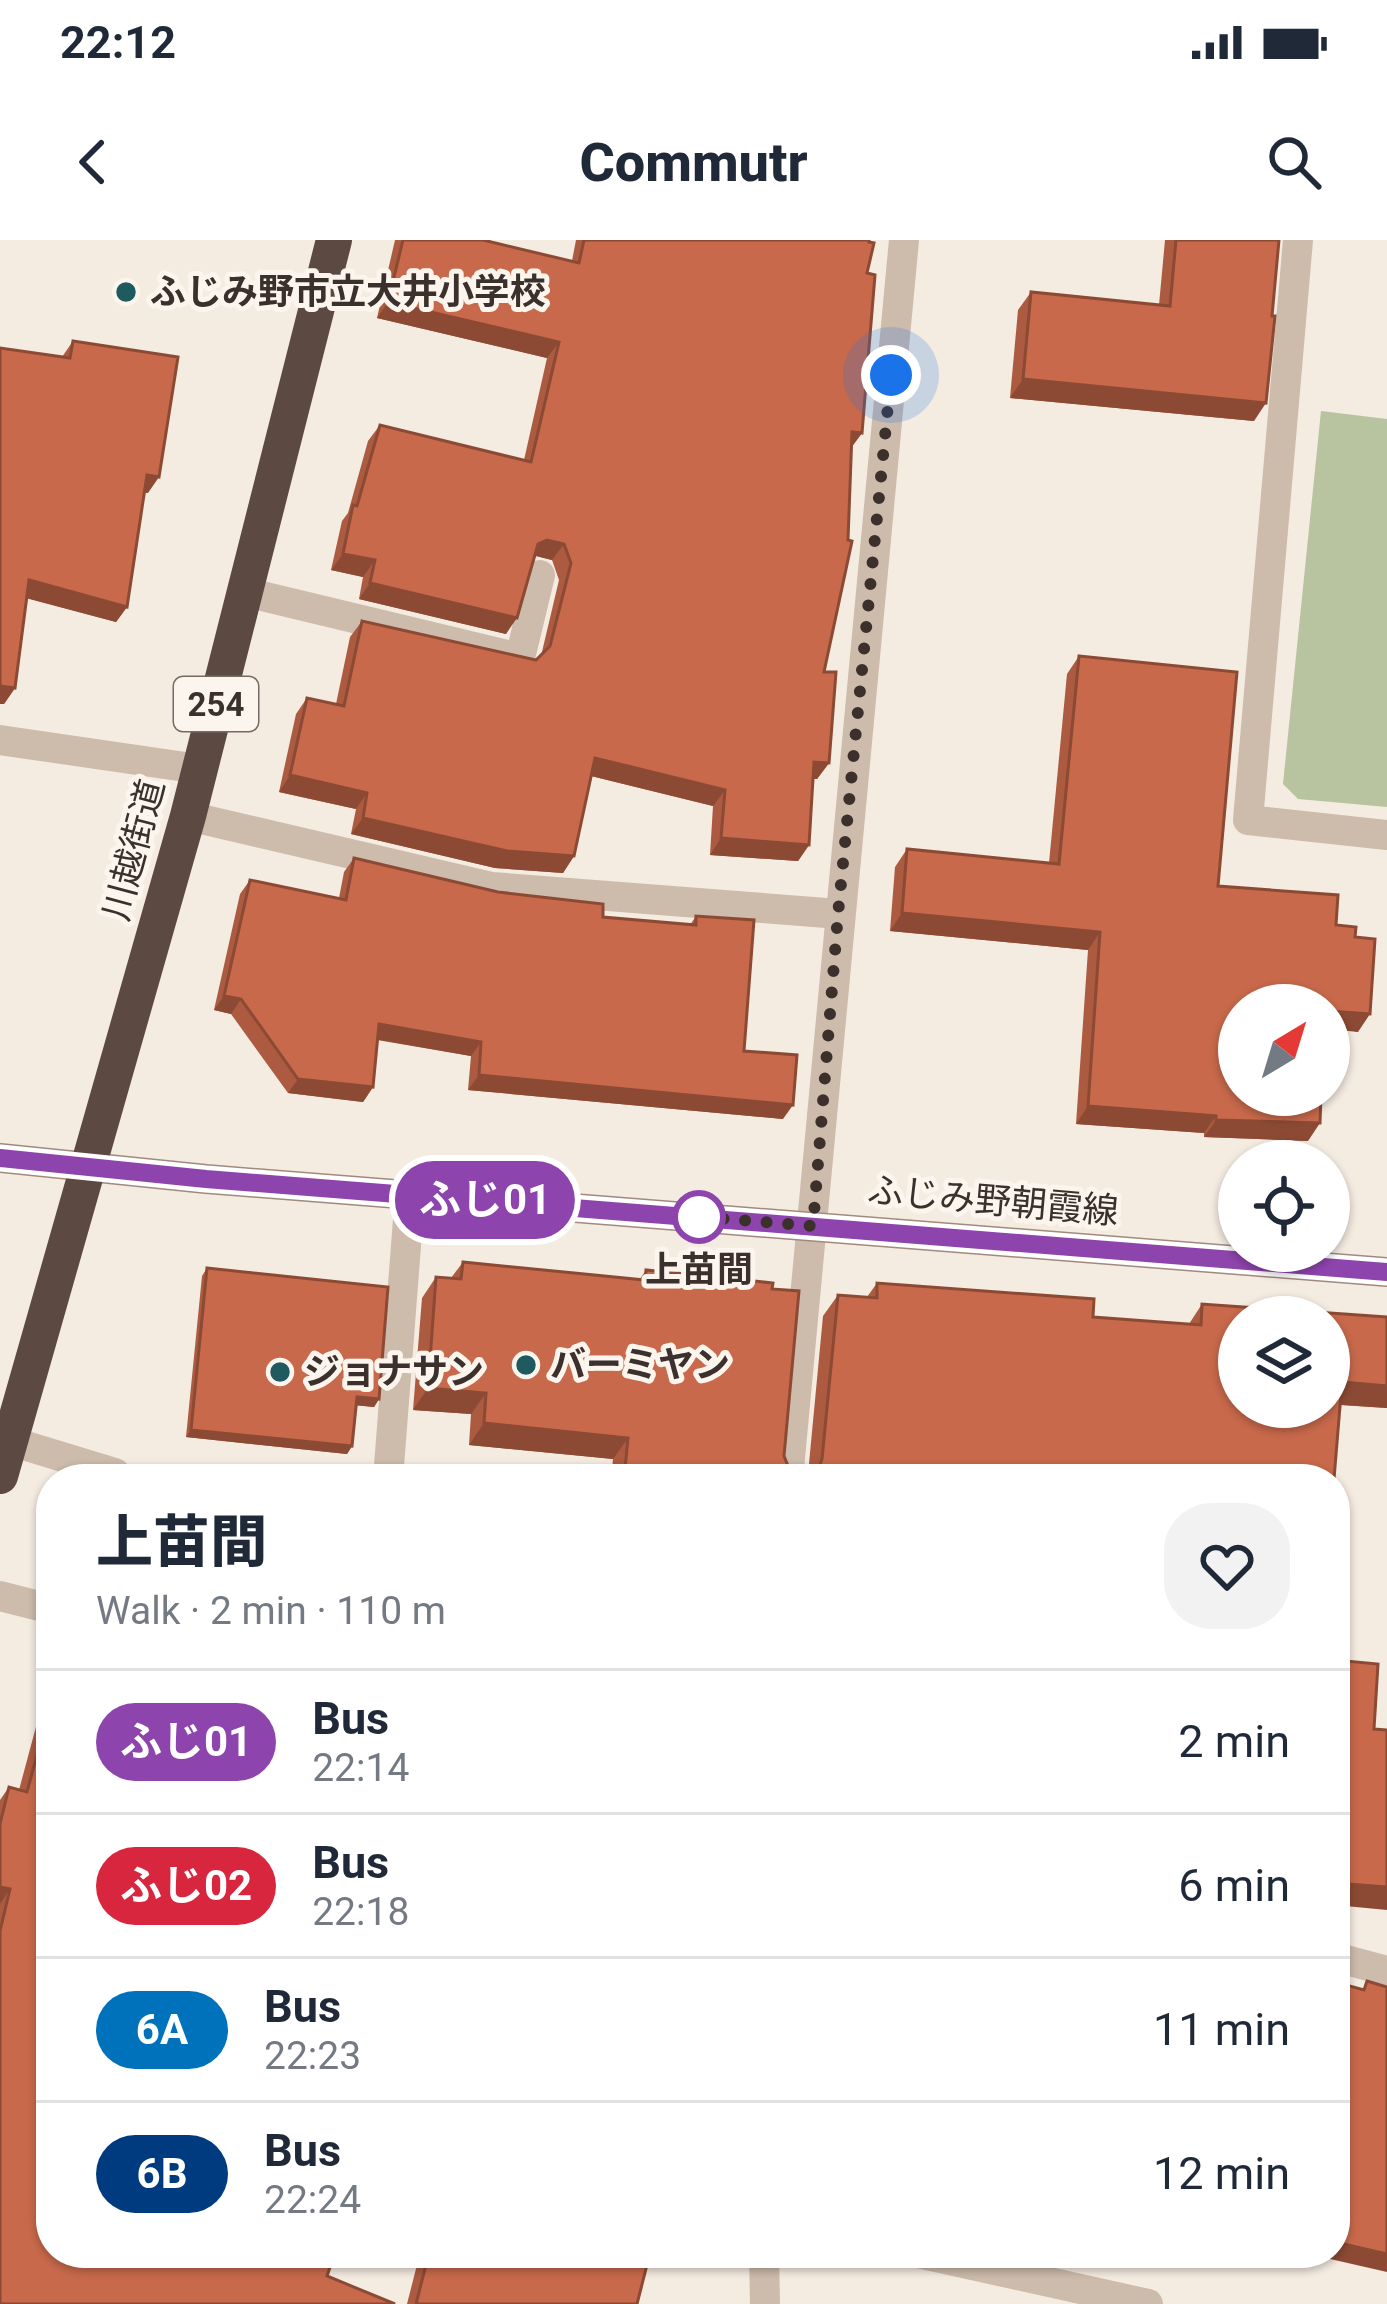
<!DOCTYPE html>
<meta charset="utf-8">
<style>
:root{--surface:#fff;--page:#f2f2f3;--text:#1f2937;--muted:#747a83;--line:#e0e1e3}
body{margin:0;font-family:Roboto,"Noto Sans JP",sans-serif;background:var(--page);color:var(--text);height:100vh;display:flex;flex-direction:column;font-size:45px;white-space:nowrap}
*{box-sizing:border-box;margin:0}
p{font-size:39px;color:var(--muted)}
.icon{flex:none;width:66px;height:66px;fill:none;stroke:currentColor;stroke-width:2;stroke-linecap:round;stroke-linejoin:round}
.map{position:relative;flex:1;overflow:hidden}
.panel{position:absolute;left:36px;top:1224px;width:1314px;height:804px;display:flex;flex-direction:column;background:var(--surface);border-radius:48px;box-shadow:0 3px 9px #0004}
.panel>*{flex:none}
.badge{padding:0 24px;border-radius:39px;font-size:42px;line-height:78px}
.needle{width:78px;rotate:38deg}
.tools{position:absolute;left:1218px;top:744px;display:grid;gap:24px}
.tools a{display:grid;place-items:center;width:132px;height:132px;border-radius:50%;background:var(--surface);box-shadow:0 3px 9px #0004;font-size:60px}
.you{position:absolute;width:60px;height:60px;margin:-30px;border:9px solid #fff;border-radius:50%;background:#1a73e8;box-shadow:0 0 0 18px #1a73e833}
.map>.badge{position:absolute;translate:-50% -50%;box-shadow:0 0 0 6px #fff}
.round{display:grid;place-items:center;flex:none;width:126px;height:126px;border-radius:48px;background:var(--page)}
.head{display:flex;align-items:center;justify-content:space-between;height:204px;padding:0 60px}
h1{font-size:57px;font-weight:800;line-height:90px}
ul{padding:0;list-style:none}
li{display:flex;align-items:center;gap:36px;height:144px;padding:0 60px;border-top:3px solid var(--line)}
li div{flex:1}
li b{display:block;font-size:45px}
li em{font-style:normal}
li .badge{min-width:132px;font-weight:700;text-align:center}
.status{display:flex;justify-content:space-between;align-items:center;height:84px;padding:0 60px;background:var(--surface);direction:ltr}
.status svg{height:33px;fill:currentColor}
header{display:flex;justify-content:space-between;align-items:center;height:156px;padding:0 60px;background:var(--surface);font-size:54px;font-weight:800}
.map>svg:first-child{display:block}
.green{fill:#b8c4a0}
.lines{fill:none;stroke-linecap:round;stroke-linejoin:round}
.lane{stroke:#cdbbac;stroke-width:30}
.street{stroke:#cdbbac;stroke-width:30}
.secondary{stroke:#a18a7d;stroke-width:30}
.highway{stroke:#5c4a42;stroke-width:36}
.wall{fill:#ac5a40}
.shaded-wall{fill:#8c4a34}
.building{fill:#c8694b;stroke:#8c4a34;stroke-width:3;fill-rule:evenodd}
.line-casing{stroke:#fff;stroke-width:27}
.line{stroke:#8e44ad;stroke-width:18}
.walk{stroke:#3b302b;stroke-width:12;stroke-dasharray:0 21.6}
.poi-dot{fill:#1f5a5e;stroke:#fbf5ee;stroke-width:4.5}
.stop-dot{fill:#fff;stroke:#8e44ad;stroke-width:6}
.labels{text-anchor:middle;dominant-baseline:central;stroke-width:10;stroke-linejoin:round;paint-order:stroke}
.shield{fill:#fbf5ee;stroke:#756b66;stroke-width:3}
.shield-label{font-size:33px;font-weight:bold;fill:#3b302b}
.poi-label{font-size:36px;font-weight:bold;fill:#3b302b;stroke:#fbf5ee;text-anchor:start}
.street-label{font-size:36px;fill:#3b302b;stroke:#fbf5ee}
.stop-label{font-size:36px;font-weight:bold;fill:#3b302b;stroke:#fbf5ee}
</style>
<div class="status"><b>22:12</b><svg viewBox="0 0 49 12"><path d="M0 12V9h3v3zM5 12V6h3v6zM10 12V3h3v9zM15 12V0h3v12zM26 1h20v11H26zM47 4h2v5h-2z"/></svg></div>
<header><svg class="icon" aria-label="back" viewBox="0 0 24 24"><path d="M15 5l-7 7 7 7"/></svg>Commutr<svg class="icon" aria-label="search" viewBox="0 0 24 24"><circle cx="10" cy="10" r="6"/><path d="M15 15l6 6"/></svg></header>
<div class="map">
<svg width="1387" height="2064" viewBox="0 0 1387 2064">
<rect width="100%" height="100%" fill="#f4ebe1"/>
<path class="green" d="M1321 171 1387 179V567L1298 559 1283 544Z"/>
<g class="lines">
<g class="lane">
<path d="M245 352 520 418 540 335"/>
<path d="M10 1201 115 1233"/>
<path d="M388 1239 410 954"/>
</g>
<g class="street">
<path d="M1298 0 1248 580 1387 595"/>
<path d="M0 500 199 529"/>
<path d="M188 576 492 647 839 674"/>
<path d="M788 1239 904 0"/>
<path d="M0 1356 51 1369"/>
<path d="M1335 1717 1387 1731"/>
<path d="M764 2013 765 2064"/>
<path d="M918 2013 1148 2064"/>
</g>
<path class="secondary" d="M0 918 206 939 1387 1032"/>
<path class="highway" d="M0 1236 188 576 334 0"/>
</g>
<g class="wall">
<path d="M395 0H483L572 21 576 0H869L862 193 851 208 824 432 829 523 817 539H813L809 605 798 621 710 615 713 566 591 536 574 616 563 633 495 628 351 594 356 569 279 552 296 474 307 458 336 464 350 397 362 381 536 420 541 416 559 340 552 320 536 316 506 394 359 359 363 337 331 330 342 281 348 273 368 201 380 185 524 220 547 118 377 78Z"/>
<path d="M1165 0H1279L1254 181 1010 158 1018 70 1031 52 1159 65Z"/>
<path d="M73 101 148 253 144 252 127 367 116 382 27 358 15 448 4 464 62 117Z"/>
<path d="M1079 416 1218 646 1336 685 1358 792 1239 765 1308 901 1204 897V893L1076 884 1088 710 890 691 895 627 907 609 1049 623 1067 434Z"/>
<path d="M354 618 603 677 690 685 696 676 744 811 783 879 468 850 471 816 377 800 373 847 363 862 288 853 231 774 214 770 240 654 250 640 339 658 344 632Z"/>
<path d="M463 1022 640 1039 646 1030 784 1216 791 1233 802 1237 808 1234 823 1076 838 1055 867 1057 877 1043 1093 1077 1189 1084 1202 1064 1387 1077V1168L1340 1165 1334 1239H611L613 1219 469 1205 471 1174 413 1170 422 1058 436 1037 451 1038Z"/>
<path d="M207 1028 379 1159 374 1167 356 1165 352 1206 347 1214 186 1197 202 1036Z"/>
<path d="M51 1431V2013L0 2064V1560L9 1547 19 1550Z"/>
<path d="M420 2013H650L637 2064H407Z"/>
</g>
<g class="shaded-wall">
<path d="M388 62 559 102 547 118 377 78Z"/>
<path d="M1023 139 1266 163 1254 181 1010 158Z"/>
<path d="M852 192 862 193 850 209Z"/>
<path d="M147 235 159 237 148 253 136 251Z"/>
<path d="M547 300 564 304 552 320 536 316 538 304Z"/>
<path d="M343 314 375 320 363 337 331 330Z"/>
<path d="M29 340 127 367 116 382 18 356Z"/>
<path d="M370 343 517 378 506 394 359 359Z"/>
<path d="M0 446 15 448 4 464H0Z"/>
<path d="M595 518 725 550 713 566 583 534Z"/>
<path d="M814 522 829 523 817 539 803 538Z"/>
<path d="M290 535 367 553 356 569 279 552Z"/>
<path d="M363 578 574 616 563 633 495 628 351 594Z"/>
<path d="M721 598 809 605 798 621 710 615Z"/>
<path d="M902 673 1100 692 1088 710 890 691Z"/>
<path d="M224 756 241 759 231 774 214 770Z"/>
<path d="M1329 771 1370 774 1358 792 1329 789Z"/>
<path d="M379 784 481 802 471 816 369 798Z"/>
<path d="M479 835 793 865 783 879 468 850Z"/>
<path d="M298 839 373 847 363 862 288 853Z"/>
<path d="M1088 866 1216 876 1204 893 1076 884Z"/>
<path d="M1216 880 1320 883 1308 901 1204 897Z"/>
<path d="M1342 1142 1387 1146V1168L1329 1164Z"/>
<path d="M428 1148 486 1153 471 1174 413 1170Z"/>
<path d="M357 1157 379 1159 374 1167 352 1165Z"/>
<path d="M484 1183 628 1198 613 1219 469 1205Z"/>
<path d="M191 1190 352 1206 347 1214 186 1197Z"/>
<path d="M1335 1643 1387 1647V1670L1335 1665Z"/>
<path d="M0 1647 10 1649 0 1664Z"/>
<path d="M1335 2002 1387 2014V2032L1304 2013H1335Z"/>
</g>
<g class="building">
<path d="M403 0H483L579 23 584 0H869V2L874 3 867 33 875 35 862 193 852 192 848 300 852 301 824 432H836L829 523 814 522 809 605 721 598 725 550 595 518 574 616 507 611 363 578 367 553 290 535 307 458 344 466 362 381 536 420 550 406 571 323 564 304 547 300 538 304 517 378 370 343 375 320 343 314 353 265 357 266 380 185 531 222 559 102 388 62Z"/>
<path d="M1176 0H1279L1272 76H1275L1266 163 1023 139 1031 52 1170 66Z"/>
<path d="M73 101 178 117 159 237 147 235 127 367 29 340 15 448 0 446V108L70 118Z"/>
<path d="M1079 416 1237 432 1218 646 1338 655 1336 685 1356 687 1355 697 1375 699 1370 774 1329 771V765H1239V855H1321L1320 883 1216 880V876L1088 866 1100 692 902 673 907 609 1059 624Z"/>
<path d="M354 618 498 652 603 664V677L696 685V676L754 680 744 811 797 815 793 865 479 835 481 802 379 784 373 847 298 839 241 759 224 756 250 640 346 660Z"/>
<path d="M463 1022 645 1040 646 1030 773 1043 772 1049 799 1051 784 1216 791 1233 802 1237 818 1230 822 1219 838 1055 877 1058V1043L1094 1059 1093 1077 1201 1085 1202 1064 1387 1077V1146L1342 1142 1334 1239H624L628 1198 484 1183 486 1153 428 1148 436 1037 461 1039ZM1239 1077H1329V1167H1239Z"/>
<path d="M207 1028 388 1047 379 1159 357 1157 352 1206 191 1190Z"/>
<path d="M1335 1320H1340L1335 1374Z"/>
<path d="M1335 1420 1378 1424 1374 1489 1387 1490V1647L1335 1643Z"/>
<path d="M51 1463V2013H335L327 2036 395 2064H0V1691L10 1649 0 1647V1584L9 1547 27 1552Z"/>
<path d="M1367 1741 1387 1747V2014L1335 2002V1742L1364 1750Z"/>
<path d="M429 2013H650L637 2064H416Z"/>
</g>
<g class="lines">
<g class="line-casing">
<path id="line" d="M0 918 206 939 1387 1032"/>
</g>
<use href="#line" class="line"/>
<path class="walk" d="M699 977 679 975 813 986 838 674 891 135"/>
</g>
<g class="poi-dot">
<circle cx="126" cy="52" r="12"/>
<circle cx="526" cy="1125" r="12"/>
<circle cx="280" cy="1132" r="12"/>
</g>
<circle class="stop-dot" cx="699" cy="977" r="24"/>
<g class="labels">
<rect class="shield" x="174" y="437" width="84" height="54" rx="9"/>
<g class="shield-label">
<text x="216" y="464">254</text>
</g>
<g class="poi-label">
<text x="150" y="52">ふじみ野市立大井小学校</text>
<text x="550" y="1125">バーミヤン</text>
<text x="304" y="1132">ジョナサン</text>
</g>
<g class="street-label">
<text transform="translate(134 610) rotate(-75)">川越街道</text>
<text transform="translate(993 961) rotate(5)">ふじみ野朝霞線</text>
</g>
<g class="stop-label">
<text x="699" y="1030">上苗間</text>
</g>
</g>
</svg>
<div class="tools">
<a><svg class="needle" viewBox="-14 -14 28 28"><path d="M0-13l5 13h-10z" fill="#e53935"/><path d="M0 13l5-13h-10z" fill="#747a83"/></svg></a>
<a><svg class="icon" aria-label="locate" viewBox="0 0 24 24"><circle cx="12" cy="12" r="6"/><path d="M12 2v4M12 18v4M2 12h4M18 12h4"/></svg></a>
<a><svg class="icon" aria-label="layers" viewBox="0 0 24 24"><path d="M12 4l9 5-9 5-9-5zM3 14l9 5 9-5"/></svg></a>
</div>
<div class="you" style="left:891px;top:135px"></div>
<b class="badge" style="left:485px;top:960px;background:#8e44ad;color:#fff">ふじ01</b>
<section class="panel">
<div class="head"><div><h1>上苗間</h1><p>Walk · 2 min · 110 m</p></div><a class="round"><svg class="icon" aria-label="heart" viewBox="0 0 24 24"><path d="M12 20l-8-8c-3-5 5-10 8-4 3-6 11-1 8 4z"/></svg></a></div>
<ul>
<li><span class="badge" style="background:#8e44ad;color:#fff">ふじ01</span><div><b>Bus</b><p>22:14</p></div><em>2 min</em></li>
<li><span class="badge" style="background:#d7263d;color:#fff">ふじ02</span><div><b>Bus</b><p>22:18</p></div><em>6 min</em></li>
<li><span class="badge" style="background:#0072bc;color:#fff">6A</span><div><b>Bus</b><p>22:23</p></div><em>11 min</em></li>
<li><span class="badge" style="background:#003b80;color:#fff">6B</span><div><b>Bus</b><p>22:24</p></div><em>12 min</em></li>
</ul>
</section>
</div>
